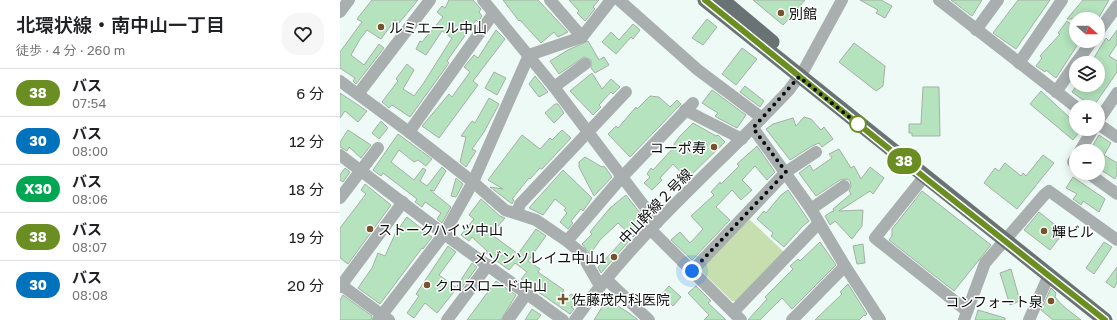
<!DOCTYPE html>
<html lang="ja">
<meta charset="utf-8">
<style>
:root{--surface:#fff;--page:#f6f6f6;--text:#202124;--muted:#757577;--line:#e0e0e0}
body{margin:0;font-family:"Golos Text","Noto Sans JP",sans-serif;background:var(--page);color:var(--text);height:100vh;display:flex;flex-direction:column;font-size:15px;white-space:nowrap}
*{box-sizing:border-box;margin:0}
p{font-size:13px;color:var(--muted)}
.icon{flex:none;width:22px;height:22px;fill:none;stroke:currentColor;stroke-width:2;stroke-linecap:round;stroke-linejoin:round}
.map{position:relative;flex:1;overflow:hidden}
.panel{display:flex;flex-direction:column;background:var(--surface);width:340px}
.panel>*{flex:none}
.badge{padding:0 8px;border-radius:13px;font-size:14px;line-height:26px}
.needle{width:26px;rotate:111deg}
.fabs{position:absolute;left:729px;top:12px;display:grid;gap:8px}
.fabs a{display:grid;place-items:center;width:36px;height:36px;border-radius:50%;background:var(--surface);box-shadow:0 2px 10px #0003;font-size:20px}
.you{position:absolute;width:20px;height:20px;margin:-10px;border:3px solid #fff;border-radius:50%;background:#1a73e8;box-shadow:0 0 0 6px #1a73e833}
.map>.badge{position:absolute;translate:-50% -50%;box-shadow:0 0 0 2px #fff}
.round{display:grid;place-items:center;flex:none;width:42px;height:42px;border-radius:16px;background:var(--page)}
.headline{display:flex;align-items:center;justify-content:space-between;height:68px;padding:0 16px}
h1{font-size:19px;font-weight:600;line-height:30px}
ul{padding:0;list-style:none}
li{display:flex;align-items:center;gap:12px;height:48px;padding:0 16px;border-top:1px solid var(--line)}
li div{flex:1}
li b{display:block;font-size:15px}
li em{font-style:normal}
li .badge{min-width:44px;font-weight:700;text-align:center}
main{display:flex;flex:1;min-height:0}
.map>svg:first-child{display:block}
.green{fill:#c7dfaf}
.building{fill:#b4e3bd;stroke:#a6afa7}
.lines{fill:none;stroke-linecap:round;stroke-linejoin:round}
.minor{stroke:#a9afaf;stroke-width:12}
.major{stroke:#697373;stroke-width:15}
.line-casing{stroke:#fff;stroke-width:9}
.line{stroke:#6b8e23;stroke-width:6}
.walk{stroke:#090d0c;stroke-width:4;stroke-dasharray:0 7.2}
.poi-dot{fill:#77522d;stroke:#fff;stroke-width:1.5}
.stop-dot{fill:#fff;stroke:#6b8e23;stroke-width:2}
.labels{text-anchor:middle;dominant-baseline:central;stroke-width:3;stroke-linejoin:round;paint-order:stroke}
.poi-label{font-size:14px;fill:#090d0c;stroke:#fff;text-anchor:start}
.street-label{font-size:14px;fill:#090d0c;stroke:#fff}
</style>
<main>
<section class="panel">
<div class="headline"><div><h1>北環状線・南中山一丁目</h1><p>徒歩 · 4 分 · 260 m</p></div><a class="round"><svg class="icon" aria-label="heart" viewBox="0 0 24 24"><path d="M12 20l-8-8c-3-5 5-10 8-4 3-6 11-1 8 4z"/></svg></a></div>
<ul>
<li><span class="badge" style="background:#6b8e23;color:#fff">38</span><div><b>バス</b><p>07:54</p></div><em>6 分</em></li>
<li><span class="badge" style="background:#0072bc;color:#fff">30</span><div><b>バス</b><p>08:00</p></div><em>12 分</em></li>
<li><span class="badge" style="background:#00a651;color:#fff">X30</span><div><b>バス</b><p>08:06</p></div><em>18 分</em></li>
<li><span class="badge" style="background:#6b8e23;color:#fff">38</span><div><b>バス</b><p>08:07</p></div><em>19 分</em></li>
<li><span class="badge" style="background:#0072bc;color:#fff">30</span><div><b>バス</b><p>08:08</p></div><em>20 分</em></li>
</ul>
</section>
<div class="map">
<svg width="777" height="320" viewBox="0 0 777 320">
<rect width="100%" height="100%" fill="#eefaf6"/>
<path class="green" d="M408 218 444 252 398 301H392L361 271V264Z"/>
<g class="building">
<path d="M32 0H78L59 23 55 20 41 39 27 30 20 39 11 55 24 65 39 44 44 48 16 84 13 81 15 78 0 68V52L22 22 17 19Z"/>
<path d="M109 0H133L141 9 139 12 142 16 138 22 136 20 107 61 109 63 70 117 52 105 49 108 42 102 58 81 56 79 67 64 74 70 63 89 74 96 83 84 112 38 102 31 86 55 76 49 80 41 82 42 103 17 97 12 102 6 105 8Z"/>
<path d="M163 0H198L228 32 218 37 214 32 201 43 180 20 179 21Z"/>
<path d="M229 0H259L253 7 255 9 245 21 237 13 239 11Z"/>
<path d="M413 0H465L443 25Z"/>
<path d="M520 0H541L552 6 545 18 536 13 538 10Z"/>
<path d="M611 0H642L632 16Z"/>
<path d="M678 0H710L676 49 653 33Z"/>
<path d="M743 0H769L758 19V17L756 19H727Z"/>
<path d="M367 19 377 27 363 45 352 38Z"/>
<path d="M727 21 736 28V41H740L716 78 706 70 705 72 696 66 702 58 700 56 720 34 718 33Z"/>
<path d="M293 24 300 30 293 39 291 37 276 54 262 42 271 32 279 40Z"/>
<path d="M156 30 165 39 133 81 138 85 99 138 82 126 109 94 112 97 130 72 124 67 134 55 138 58Z"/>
<path d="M777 30V44L769 56 777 61V72L753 107 732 92 737 85H758V63L752 61 766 38 769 41Z"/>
<path d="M248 41 259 60 264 57 269 65 255 73 251 68V60L244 57 219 74 210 61 228 50Z"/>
<path d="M514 43 545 66 543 86 536 91 499 62Z"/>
<path d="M402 48 417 59 396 85 382 74Z"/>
<path d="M154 72 166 78 157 95 145 88Z"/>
<path d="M252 73 262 89 271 79 280 87 273 94 271 92 259 105 261 107 253 115 230 91Z"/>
<path d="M195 76 208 92 199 97 189 84Z"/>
<path d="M405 86 424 101 420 107 400 92Z"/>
<path d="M583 87H599L600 136H572V133H569V124H581Z"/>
<path d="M372 90 406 115 397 128 378 118 375 116 378 113 362 103Z"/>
<path d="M701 91 731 119 736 121V129H742L733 140 690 104Z"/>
<path d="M0 93 27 111 18 122 5 111 0 118Z"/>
<path d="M310 96 319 97 330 107 337 100 341 104 290 157 268 134 276 126 278 128 296 107 297 109Z"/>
<path d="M149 98 159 104 144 132 132 149 136 151 126 167 120 162 126 137 121 136 132 121 135 123Z"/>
<path d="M215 104H218L224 113 214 123 205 113Z"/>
<path d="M464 117 471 119 481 130 484 127 493 139 482 147 479 143 472 146 450 160 426 129 433 124 453 118 456 126Z"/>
<path d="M41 121 48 128 39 139 32 133Z"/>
<path d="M353 123 376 136 378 135 385 142 347 179 333 164 320 178 322 180 312 190 304 183 310 177 307 174 311 168 313 170 335 146 334 144 340 136Z"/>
<path d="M8 130 31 145 21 158 9 147 7 151 0 147V142Z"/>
<path d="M222 130 231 138 202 169 200 168 190 179 189 178 172 199 174 200 172 204 150 187 163 189 148 180 182 135 200 149 210 138 212 140Z"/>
<path d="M58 134 92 159 86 166 78 160 74 162 59 150 51 162 74 180 83 168 86 170 80 181 87 186 102 167 106 171 94 191 90 190 111 207 102 223 97 219 101 213 85 202 82 207 75 202 77 199 43 173 41 176 33 170Z"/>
<path d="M759 135 771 143 764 155 777 163V175L775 179 758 168 759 149 753 145Z"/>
<path d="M417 146 435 172 427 180 415 166 402 180 412 190 401 200 392 190 376 207 390 220 352 260 331 240 340 232 350 243 363 229 351 216 374 195 371 192 380 182 381 184 399 166 397 164Z"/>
<path d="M499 149 511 168 514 166 521 179 530 167 544 178 533 194 530 191 499 211 523 210 522 226 512 239 495 221 490 225 485 216 491 212 494 211 493 209 511 194 509 191 511 186 510 181 507 179 500 180 476 196 459 173 470 165 473 171 492 158 489 154Z"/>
<path d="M703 155 714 163 677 209 644 183 655 168 659 171 665 163 681 176 683 173 686 176Z"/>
<path d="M245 157 262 167 264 166 272 177 254 196 239 167V162Z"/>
<path d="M5 168 10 172 3 182 0 180V175Z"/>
<path d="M223 170 252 198 243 211 241 209 231 221 233 223 228 229 220 222 227 213 224 210 226 208 215 199 203 215 189 208Z"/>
<path d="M733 177 765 199 759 212 743 201 741 205 733 199 737 194 726 188Z"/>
<path d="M116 178 123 184 116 197 111 196Z"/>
<path d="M25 184 51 205 8 264 0 258V228L26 194 21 190Z"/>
<path d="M448 190 469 221 462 227 444 247 431 236 433 233 417 219 424 211 426 213 441 195Z"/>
<path d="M582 191 651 245 614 291 549 240 552 236V229Z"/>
<path d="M286 195 307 222 293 237 278 223 260 240 250 254 242 244 252 234 250 232 270 208Z"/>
<path d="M141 199 160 216 165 218 151 234 178 254 196 229 206 236 188 261 200 269 198 272 224 290 219 297 225 301 231 294 239 299 236 305 231 307 234 309 230 314 184 282 181 279 187 272 175 263 169 270 146 253 147 251 132 237 129 241 121 235 134 219 129 215Z"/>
<path d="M699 212 724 232 710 250 684 230Z"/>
<path d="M67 217 92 237 83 249 82 248 40 304 18 288 32 268 38 253 45 256 56 232Z"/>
<path d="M285 238 289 241 261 273 258 267Z"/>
<path d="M480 242 496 265 452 309 442 298 420 320H408L427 299 425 297 453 269 450 266 458 259 460 261Z"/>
<path d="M764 242 772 247 754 274 746 268Z"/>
<path d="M523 244 525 263 517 264 513 246Z"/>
<path d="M108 246 116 252 99 275 117 288 97 313 85 303 74 318 67 313 79 296 76 294Z"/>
<path d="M132 263 137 267 121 289 117 286Z"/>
<path d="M777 267V283L774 288 766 282Z"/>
<path d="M671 269 680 301 670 305 660 273Z"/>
<path d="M156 281 176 295 161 320H127Z"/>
<path d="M508 284 527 314 525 316 524 315 519 320H475L502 294 500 292Z"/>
<path d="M329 286 341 297 333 306 321 295Z"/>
<path d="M356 286 371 301 368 303 386 320H364L369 315 348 293Z"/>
<path d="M711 288 716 293 715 297 723 306 741 320H713L701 310Z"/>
<path d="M3 295 32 316 31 320H0V300Z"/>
<path d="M267 299 289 313 298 320H254Z"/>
<path d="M192 309 201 315 197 320H185Z"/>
<path d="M638 310 665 318V320H635Z"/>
</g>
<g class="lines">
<g class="minor">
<path d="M143 0 214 87 317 223"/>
<path d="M210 0 242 37"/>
<path d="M279 0 358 70 422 118"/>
<path d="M599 0 736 107"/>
<path d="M0 12 9 0"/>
<path d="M636 30 658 0"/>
<path d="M758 32 777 6"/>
<path d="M679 63 722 0"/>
<path d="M736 63 752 41"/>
<path d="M0 81 69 132 133 182 165 210 196 220 227 241 241 253 260 286"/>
<path d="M214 87 245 64"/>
<path d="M716 92 736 63"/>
<path d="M18 94 90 0"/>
<path d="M345 110 402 139"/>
<path d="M758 121 777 93"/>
<path d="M758 124 777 137"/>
<path d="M413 128 471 209 505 266 540 320"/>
<path d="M69 132 153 14"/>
<path d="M740 151 753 129"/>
<path d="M0 155 104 234 223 320"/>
<path d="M736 157 733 162 736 164"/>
<path d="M748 173 777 194"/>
<path d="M584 177 535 238 627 311"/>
<path d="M0 198 38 148"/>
<path d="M471 209 504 186"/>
<path d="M177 213 180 204 286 92"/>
<path d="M311 230 401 320"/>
<path d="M227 241 281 178 353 103"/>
<path d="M352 271 446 172 476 152"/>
<path d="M266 279 309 320"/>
<path d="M0 284 49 320"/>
<path d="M0 287 63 202"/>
<path d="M394 311 478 224"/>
<path d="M38 320 104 234 133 182 189 55 242 37 271 0"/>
<path d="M107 320 148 265"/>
<path d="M168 320 187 293"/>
<path d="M235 320C295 234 378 166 449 90L465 68 502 0"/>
<path d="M452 320 505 266"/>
<path d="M624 320 645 263 705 194 709 191 777 240"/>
<path d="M689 320 709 275"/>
</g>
<g class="major">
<path d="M365 0 765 320"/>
<path d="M382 0 432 42"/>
</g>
</g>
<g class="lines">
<g class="line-casing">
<path id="line" d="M365 0 584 177 765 320"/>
</g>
<use href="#line" class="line"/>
<path class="walk" d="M352 271 446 172 413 128 459 77 524 129 518 124"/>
</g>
<g class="poi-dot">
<circle cx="441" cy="13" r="4"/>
<circle cx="41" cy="27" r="4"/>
<circle cx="374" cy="147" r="4"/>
<circle cx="30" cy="229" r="4"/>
<circle cx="704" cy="231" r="4"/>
<circle cx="274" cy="257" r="4"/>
<circle cx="87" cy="285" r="4"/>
<path d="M221 293h4v4h4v4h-4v4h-4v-4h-4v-4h4z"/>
<circle cx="711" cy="301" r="4"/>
</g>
<circle class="stop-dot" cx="518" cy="124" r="8"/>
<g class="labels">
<g class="poi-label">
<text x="449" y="13">別館</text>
<text x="49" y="27">ルミエール中山</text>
<text x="366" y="147" text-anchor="end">コーポ寿</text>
<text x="38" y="229">ストークハイツ中山</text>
<text x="712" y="231">輝ビル</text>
<text x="266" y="257" text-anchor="end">メゾンソレイユ中山1</text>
<text x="95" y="285">クロスロード中山</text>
<text x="232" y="299">佐藤茂内科医院</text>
<text x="703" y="301" text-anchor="end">コンフォート泉</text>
</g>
<g class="street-label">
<text transform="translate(315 206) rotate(-46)">中山幹線２号線</text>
</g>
</g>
</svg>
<div class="fabs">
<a><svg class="needle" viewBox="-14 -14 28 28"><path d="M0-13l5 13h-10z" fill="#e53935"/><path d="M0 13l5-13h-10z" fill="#757577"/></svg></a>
<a><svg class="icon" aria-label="layers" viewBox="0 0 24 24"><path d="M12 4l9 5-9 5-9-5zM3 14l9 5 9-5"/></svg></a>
<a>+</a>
<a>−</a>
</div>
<div class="you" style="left:352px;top:271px"></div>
<b class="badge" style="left:564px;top:161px;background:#6b8e23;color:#fff">38</b>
</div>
</main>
